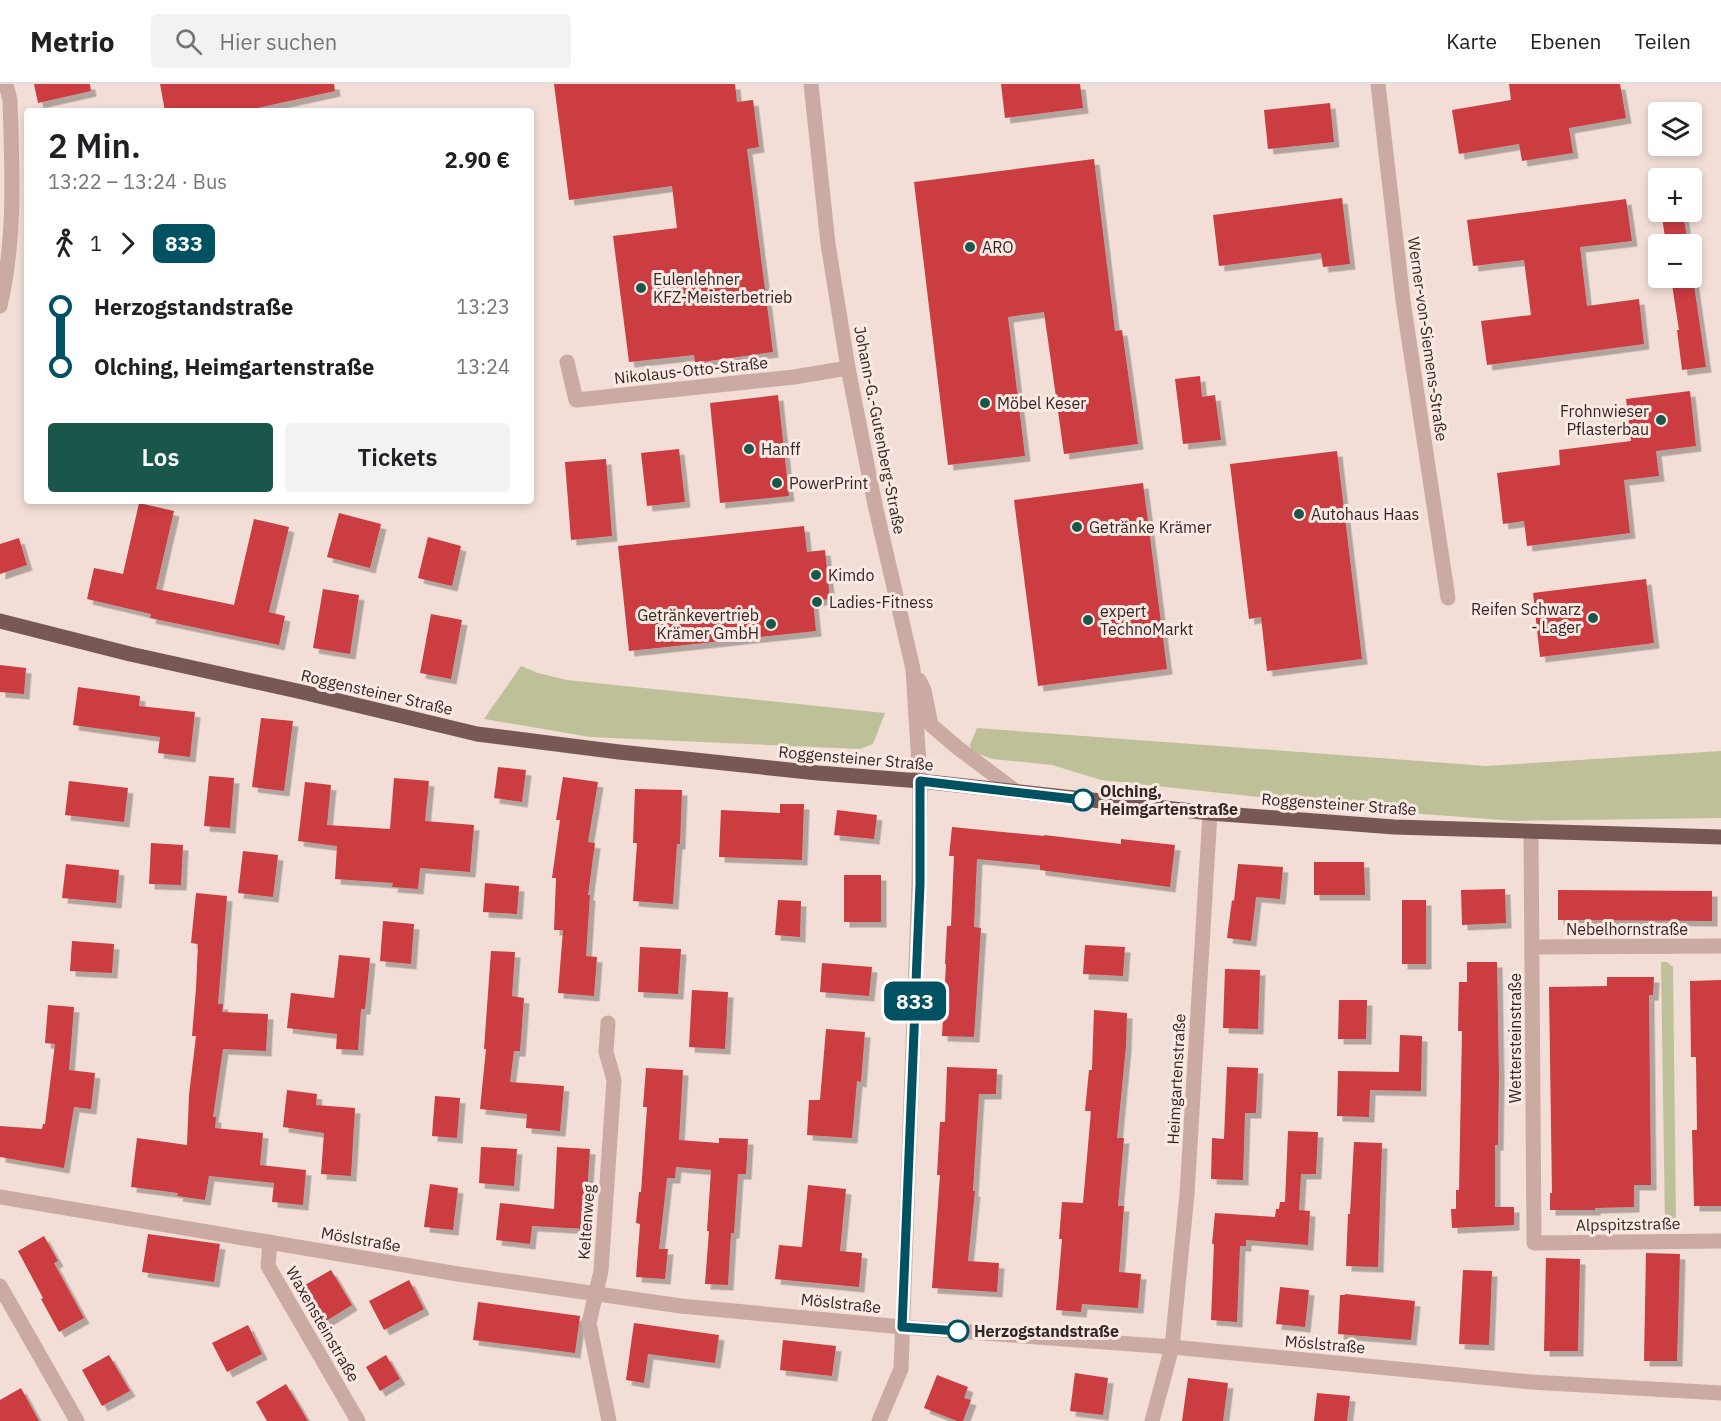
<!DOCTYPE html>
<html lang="de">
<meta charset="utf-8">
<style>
:root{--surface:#fff;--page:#f2f2f2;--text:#202124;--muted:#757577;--line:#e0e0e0;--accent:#19574b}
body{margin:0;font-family:"IBM Plex Sans",sans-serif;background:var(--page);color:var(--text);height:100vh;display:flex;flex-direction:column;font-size:22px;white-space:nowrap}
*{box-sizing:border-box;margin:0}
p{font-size:20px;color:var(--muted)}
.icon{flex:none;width:33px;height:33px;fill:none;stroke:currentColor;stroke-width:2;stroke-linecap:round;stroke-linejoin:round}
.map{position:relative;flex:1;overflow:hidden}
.side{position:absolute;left:24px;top:24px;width:510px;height:396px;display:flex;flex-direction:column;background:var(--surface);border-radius:6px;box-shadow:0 3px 9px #0003}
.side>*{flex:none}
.badge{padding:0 12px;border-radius:9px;font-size:21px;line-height:39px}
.tools{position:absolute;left:1648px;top:18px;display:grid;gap:12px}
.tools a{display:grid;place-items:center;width:54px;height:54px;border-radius:6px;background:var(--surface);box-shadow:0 3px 9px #0003;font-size:30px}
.map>.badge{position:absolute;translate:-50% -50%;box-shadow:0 0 0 3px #fff}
.legs{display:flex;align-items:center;gap:9px;height:66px;padding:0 24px;font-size:20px}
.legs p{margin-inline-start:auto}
.summary{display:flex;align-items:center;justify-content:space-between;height:102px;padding:0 24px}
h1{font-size:33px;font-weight:600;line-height:45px}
.action{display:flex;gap:12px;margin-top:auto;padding:12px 24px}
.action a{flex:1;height:69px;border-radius:6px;background:var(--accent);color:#fff;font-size:24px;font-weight:600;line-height:69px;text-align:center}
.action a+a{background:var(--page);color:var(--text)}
ul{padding:0 24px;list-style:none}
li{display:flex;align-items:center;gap:21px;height:60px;font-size:22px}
li i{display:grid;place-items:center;width:9px;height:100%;margin:0 8px;background:currentColor}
li i::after{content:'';width:15px;height:15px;margin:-8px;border:4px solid;border-radius:50%;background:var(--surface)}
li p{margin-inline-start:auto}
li:first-child i{background:linear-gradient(#0000 50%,currentColor 0)}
li:last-child i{background:linear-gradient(currentColor 50%,#0000 0)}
header{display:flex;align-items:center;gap:36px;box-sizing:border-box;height:84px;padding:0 30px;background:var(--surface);border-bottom:2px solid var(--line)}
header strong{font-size:28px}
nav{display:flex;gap:33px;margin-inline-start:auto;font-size:21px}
.search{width:420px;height:54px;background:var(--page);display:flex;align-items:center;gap:15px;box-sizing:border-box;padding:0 21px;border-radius:6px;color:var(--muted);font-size:22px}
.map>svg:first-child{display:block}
.green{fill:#bec197}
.building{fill:#cb3c3f;filter:url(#shadow)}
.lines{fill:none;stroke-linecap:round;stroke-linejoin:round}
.minor{stroke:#caaaa3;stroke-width:15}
.major{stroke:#775855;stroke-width:15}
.line-1-casing{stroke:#fff;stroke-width:14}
.line-1{stroke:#005262;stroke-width:9}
.poi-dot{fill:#19574b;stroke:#fae9e3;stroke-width:2}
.stop-1-dot{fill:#fff;stroke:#005262;stroke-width:3}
.labels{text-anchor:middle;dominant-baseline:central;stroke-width:6;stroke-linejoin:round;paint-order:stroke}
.poi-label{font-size:16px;fill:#342625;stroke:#fae9e3;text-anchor:start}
.street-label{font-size:16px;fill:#342625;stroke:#fae9e3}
.stop-label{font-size:16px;font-weight:bold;fill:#342625;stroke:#fae9e3;text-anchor:start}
</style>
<header>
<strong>Metrio</strong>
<div class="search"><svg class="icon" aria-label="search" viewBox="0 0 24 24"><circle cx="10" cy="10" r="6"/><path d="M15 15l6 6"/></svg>Hier suchen</div>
<nav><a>Karte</a><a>Ebenen</a><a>Teilen</a></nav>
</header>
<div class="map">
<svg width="1721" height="1337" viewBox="0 0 1721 1337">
<defs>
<filter id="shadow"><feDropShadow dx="5.5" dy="5.5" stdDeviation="0" flood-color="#0004"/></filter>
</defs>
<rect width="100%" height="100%" fill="#f2ded7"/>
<g class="green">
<path d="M521 582 538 589 567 596 885 629 873 660 860 665 590 653 484 635Z"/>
<path d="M977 644 1486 682 1721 667V734L1515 737 1397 728 1101 696 1052 681 993 675 972 668 970 661Z"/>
<path d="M1661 878H1667L1673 883 1676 1136 1670 1142 1665 1143Z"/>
</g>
<g class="building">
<path d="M34 0H90L91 7 38 19Z"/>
<path d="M160 0H334L335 7 243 27H165Z"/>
<path d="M554 0H735L737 18 753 16 759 63 747 65 773 268 695 279 694 271 629 278 613 152 677 144 672 102 569 116Z"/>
<path d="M1001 0H1080L1083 24 1005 34Z"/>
<path d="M1509 0H1620L1626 34 1569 44 1573 69 1522 77 1519 60 1459 70 1452 26 1511 16Z"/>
<path d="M1330 19 1334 58 1268 65 1264 26Z"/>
<path d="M1094 75 1115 247 1122 246 1138 360 1064 370 1044 228 1008 233 1025 372 948 381 914 98Z"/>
<path d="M1342 114 1350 180 1323 183 1321 169 1219 182 1213 131Z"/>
<path d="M1626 115 1632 157 1580 163 1587 222 1639 215 1644 260 1487 281 1481 237 1531 231 1524 176 1473 182 1467 136Z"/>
<path d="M1683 130 1688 160H1666L1662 133Z"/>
<path d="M1671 194H1693L1706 283 1682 286 1677 246H1679Z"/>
<path d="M1200 292 1202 313 1215 311 1221 356 1183 360 1175 295Z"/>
<path d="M1690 307 1696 362 1656 367 1659 392 1624 396 1630 449 1527 462 1524 437 1503 440 1497 389 1560 381 1559 366 1631 357 1626 315Z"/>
<path d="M778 311 789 412 720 419 710 319Z"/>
<path d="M679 365 685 418 647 422 641 369Z"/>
<path d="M1337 367 1362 575 1267 587 1261 533 1249 535 1230 380Z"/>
<path d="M606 375 612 452 571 456 565 378Z"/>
<path d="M1143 399 1167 585 1038 602 1014 416Z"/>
<path d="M139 419 174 427 156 505 234 521 254 435 289 443 269 528 285 532 279 561 150 534 151 530 87 515 94 484 123 490Z"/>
<path d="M339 429 381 440 370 484 327 473Z"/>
<path d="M804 442 807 468 825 466 830 515 813 517 816 547 629 567 618 462Z"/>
<path d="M428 453 461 462 452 502 418 494Z"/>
<path d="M19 454 27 481 0 490V460Z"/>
<path d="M1646 495 1654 559 1540 573 1533 509Z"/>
<path d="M323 505 359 511 350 570 313 564Z"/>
<path d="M431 530 462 536 451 595 420 589Z"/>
<path d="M0 581 26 584 24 610 0 608Z"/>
<path d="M78 603 140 612 139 622 195 628 190 673 158 669 160 653 73 641Z"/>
<path d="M261 634 293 637 284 707 252 703Z"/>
<path d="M498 683 526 686 522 718 494 714Z"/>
<path d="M209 692 234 694 230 744 204 742Z"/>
<path d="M563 693 598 698 588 758 595 759 588 811H590L586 872 597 873 594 912 558 909 563 846H554L556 794H552L560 736H556Z"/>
<path d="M394 694 429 697 425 737 474 741 470 788 420 784 418 805 392 803 393 799 335 795 337 762 298 757 305 698 331 701 327 741 390 745Z"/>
<path d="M69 697 128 704 124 738 65 731Z"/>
<path d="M635 705 682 706 680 760H677L673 820 633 817 637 759H633Z"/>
<path d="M780 720H804L802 776 719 773 721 726 780 729Z"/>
<path d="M837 726 877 731 874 755 834 751Z"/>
<path d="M952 743 1044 752V751L1121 760V755L1175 761 1170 803 1040 786V781L977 775 974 843 981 844 974 953 942 952 946 880H945L947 842H951L954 772H949Z"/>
<path d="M151 759 183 761 181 801 149 800Z"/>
<path d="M243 767 278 771 273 813 238 809Z"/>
<path d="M1314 778H1364L1365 811H1314Z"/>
<path d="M66 780 119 786 116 819 62 814Z"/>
<path d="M1238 780 1283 783 1280 815 1256 813 1251 857 1227 854 1232 816 1234 817Z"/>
<rect x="844" y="791" width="37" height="47"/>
<path d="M485 799 519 802 517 830 483 828Z"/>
<path d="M1505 805 1506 839 1462 841 1461 806Z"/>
<path d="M1558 806 1712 807V837L1558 836Z"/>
<path d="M196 809 227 812 218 920H223L222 928 268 930 266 967 223 965 213 1033H216L215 1044 263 1049 260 1081 306 1086 303 1121 272 1118 274 1099 209 1092 205 1116 177 1112 178 1109 131 1103 137 1054 187 1061 189 1011 196 952H192L196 904 198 860 191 859Z"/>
<path d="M778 816 801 817 800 853 775 851Z"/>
<rect x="1402" y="816" width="24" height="64"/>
<path d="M383 837 414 840 411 880 380 877Z"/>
<path d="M72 857 114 860 112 889 70 887Z"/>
<path d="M1085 861 1125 863 1123 892 1083 890Z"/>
<path d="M640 863 681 865 678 910 638 908Z"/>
<path d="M491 867 515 868 512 912 524 914 520 967H514L510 998 564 1002 560 1047 526 1044 527 1030 480 1025 486 965H484Z"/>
<path d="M339 871 370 874 365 925H361L358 966 336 965 337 950 287 944 291 909 334 914Z"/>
<path d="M1467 878H1497L1499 992 1498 1061H1495V1123H1514V1141L1452 1144 1451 1125H1456V1106H1459L1462 947H1458L1459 898H1467Z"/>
<path d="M822 879 872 883 869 912 820 908Z"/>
<path d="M1225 885 1260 886 1258 945 1223 944Z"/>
<path d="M1607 893H1654L1653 911H1649L1651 1101H1634V1123L1595 1124V1126H1550V1109H1552L1549 903 1607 902Z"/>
<path d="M1721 896V1122H1694L1692 1046H1697L1696 973H1691L1690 897Z"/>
<path d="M692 906 728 908 725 965 689 963Z"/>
<path d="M1339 916H1367L1366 955H1338Z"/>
<path d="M48 921 74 923 69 986 95 989 91 1025 74 1023 64 1084 0 1073V1042L42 1045 43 1040H45L55 960 45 959Z"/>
<path d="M1094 926 1127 929 1126 962 1117 1054H1124L1118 1122H1124L1119 1188 1141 1190 1138 1224 1082 1220 1081 1228 1056 1226 1062 1155H1059L1062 1118 1083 1119 1091 1027H1085L1089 986H1092Z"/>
<path d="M826 945 865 948 861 998 857 997 852 1054 807 1051 809 1016H820Z"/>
<path d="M1400 951 1422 952 1421 1007 1370 1006 1369 1033 1337 1032 1338 987 1399 988Z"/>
<path d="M947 983 997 985 996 1010H979L973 1107H975L968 1177 999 1179 997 1208 932 1204 940 1091H937L940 1038H945Z"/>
<path d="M1227 983 1258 984 1256 1029H1245L1243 1096 1211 1095 1212 1054 1224 1055Z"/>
<path d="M646 984 683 986 679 1056 719 1059V1054L748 1055 746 1090H738L734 1149H731L728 1201 705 1200 709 1147H707L711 1086 676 1083 675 1094H667L659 1165H668L665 1195 636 1193 640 1140 636 1139 639 1108H641L647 1023H643Z"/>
<path d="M287 1006 317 1010 316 1021 355 1024 351 1092 321 1090 324 1049 283 1043Z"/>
<path d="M435 1012 460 1014 457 1054 432 1052Z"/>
<path d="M1288 1047 1318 1048 1316 1090H1301L1299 1126 1310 1127 1308 1161 1246 1156V1162H1240L1237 1238 1211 1236 1214 1160H1212L1215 1129 1275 1133 1276 1125H1279L1280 1118H1285Z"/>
<path d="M1354 1058 1382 1059 1378 1183 1346 1182 1348 1130H1350Z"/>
<path d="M481 1063 517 1065 514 1102 479 1099Z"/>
<path d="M557 1063 590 1065 587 1110H589L586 1145 532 1142 530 1160 496 1156 500 1119 554 1125Z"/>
<path d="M430 1100 458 1104 453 1146 424 1143Z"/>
<path d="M808 1101 846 1105 840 1167 862 1169 859 1203 775 1195 779 1161 802 1163Z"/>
<path d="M148 1150 220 1160 214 1198 142 1188Z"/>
<path d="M44 1152 58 1177 54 1179 84 1234 59 1248 41 1215 43 1214 18 1167Z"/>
<path d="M1646 1169 1680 1170 1677 1277H1644Z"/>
<path d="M1546 1174 1580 1175 1578 1267H1544Z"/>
<path d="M331 1186 352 1221 326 1237 305 1201Z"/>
<path d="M1463 1186 1492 1187 1489 1261 1459 1260Z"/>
<path d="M409 1196 424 1225 384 1246 369 1217Z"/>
<path d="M1280 1203 1309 1206 1305 1243 1276 1240Z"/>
<path d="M1345 1210 1415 1217 1411 1256 1338 1250 1340 1211H1345Z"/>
<path d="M478 1218 580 1232 575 1269 473 1256Z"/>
<path d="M634 1239 719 1251 715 1279 648 1270 644 1299 626 1296Z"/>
<path d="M248 1241 262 1270 227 1288 212 1259Z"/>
<path d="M783 1256 836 1262 832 1292 780 1286Z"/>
<path d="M109 1271 130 1307 102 1322 82 1286Z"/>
<path d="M386 1271 400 1295 380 1307 366 1283Z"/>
<path d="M1075 1289 1108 1294 1103 1331 1070 1327Z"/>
<path d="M937 1291 968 1303 964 1314 971 1316 963 1337H957L924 1324Z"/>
<path d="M1188 1294 1228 1299 1223 1337H1182Z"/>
<path d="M286 1300 308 1337H267L256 1318Z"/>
<path d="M21 1304 39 1337H0V1316Z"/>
<path d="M1317 1309 1350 1312 1347 1337H1314Z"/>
</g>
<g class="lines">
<g class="minor">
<path d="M811 0 828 160 848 284 875 421 913 585 920 697 919 800 901 1285 879 1337"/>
<path d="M1378 0 1403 217 1448 514"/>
<path d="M0 222C16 154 12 85 10 16L6 0"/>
<path d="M567 278 576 316 794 293 848 284"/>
<path d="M919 596 924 606 931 641 958 664 1017 708"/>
<path d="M1531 748 1534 1159 1721 1157"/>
<path d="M1533 863 1721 862"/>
<path d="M608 939 606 968 614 996 601 1187 589 1239 609 1337"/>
<path d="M0 1113 458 1190 681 1222 902 1243 1172 1263 1531 1298 1721 1309"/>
<path d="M270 1158 268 1182 358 1337"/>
<path d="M0 1202 77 1337"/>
<path d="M1152 1337 1172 1263 1187 1110 1210 729"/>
</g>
<path class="major" d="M0 537 130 570 302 608 477 650 619 668 818 689 920 697 1210 729 1394 743 1721 753"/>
</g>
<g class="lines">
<g class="line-1-casing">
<path id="line-1" d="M958 1247 902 1243 920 800V697L1083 716"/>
</g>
<use href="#line-1" class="line-1"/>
</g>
<g class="poi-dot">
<circle cx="970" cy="163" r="6"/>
<circle cx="641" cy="204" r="6"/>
<circle cx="985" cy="319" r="6"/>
<circle cx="1661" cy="336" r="6"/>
<circle cx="749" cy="365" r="6"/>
<circle cx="777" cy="399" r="6"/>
<circle cx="1299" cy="430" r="6"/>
<circle cx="1077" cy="443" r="6"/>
<circle cx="816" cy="491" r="6"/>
<circle cx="817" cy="518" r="6"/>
<circle cx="1593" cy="534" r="6"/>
<circle cx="1088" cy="536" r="6"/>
<circle cx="771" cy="540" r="6"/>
</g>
<g class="stop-1-dot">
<circle cx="1083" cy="716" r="10"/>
<circle cx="958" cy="1247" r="10"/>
</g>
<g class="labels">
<g class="poi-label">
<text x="982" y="163">ARO</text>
<text x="653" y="195">Eulenlehner<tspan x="653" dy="18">KFZ-Meisterbetrieb</tspan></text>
<text x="997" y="319">Möbel Keser</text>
<text x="1649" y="327" text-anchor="end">Frohnwieser<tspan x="1649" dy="18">Pflasterbau</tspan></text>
<text x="761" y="365">Hanff</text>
<text x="789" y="399">PowerPrint</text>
<text x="1311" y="430">Autohaus Haas</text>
<text x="1089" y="443">Getränke Krämer</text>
<text x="828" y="491">Kimdo</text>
<text x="829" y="518">Ladies-Fitness</text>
<text x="1581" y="525" text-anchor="end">Reifen Schwarz<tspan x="1581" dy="18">- Lager</tspan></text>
<text x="1100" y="527">expert<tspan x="1100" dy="18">TechnoMarkt</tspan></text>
<text x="759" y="531" text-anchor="end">Getränkevertrieb<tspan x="759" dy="18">Krämer GmbH</tspan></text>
</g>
<g class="street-label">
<text transform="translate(1428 255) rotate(82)">Werner-von-Siemens-Straße</text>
<text transform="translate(691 286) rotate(-6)">Nikolaus-Otto-Straße</text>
<text transform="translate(880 346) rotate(79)">Johann-G.-Gutenberg-Straße</text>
<text transform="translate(377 608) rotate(13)">Roggensteiner Straße</text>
<text transform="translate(856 674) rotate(5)">Roggensteiner Straße</text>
<text transform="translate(1339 720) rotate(4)">Roggensteiner Straße</text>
<text x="1627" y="845">Nebelhornstraße</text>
<text transform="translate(1515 954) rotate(-90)">Wettersteinstraße</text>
<text transform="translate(1176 995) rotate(-87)">Heimgartenstraße</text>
<text transform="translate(586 1138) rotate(-86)">Keltenweg</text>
<text transform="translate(1628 1140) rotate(-1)">Alpspitzstraße</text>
<text transform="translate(361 1155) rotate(10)">Möslstraße</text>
<text transform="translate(841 1219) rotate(6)">Möslstraße</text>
<text transform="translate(323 1240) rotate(60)">Waxensteinstraße</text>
<text transform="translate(1325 1260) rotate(5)">Möslstraße</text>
</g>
<g class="stop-label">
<text x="1100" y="707">Olching,<tspan x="1100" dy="18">Heimgartenstraße</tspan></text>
<text x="974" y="1247">Herzogstandstraße</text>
</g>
</g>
</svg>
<div class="tools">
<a><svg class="icon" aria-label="layers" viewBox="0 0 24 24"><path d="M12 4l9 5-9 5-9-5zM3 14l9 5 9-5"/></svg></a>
<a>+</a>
<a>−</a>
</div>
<b class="badge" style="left:915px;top:917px;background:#005262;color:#fff">833</b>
<section class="side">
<div class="summary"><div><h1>2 Min.</h1><p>13:22 – 13:24 · Bus</p></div><b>2.90 €</b></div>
<div class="legs"><svg class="icon" aria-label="walk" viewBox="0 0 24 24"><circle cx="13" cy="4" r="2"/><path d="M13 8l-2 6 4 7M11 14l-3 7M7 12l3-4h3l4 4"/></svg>1<svg class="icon" aria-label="forward" viewBox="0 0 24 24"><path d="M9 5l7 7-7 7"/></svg><b class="badge" style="background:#005262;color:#fff">833</b></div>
<ul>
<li><i style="color:#005262"></i><b>Herzogstandstraße</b><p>13:23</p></li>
<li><i style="color:#005262"></i><b>Olching, Heimgartenstraße</b><p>13:24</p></li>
</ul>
<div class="action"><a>Los</a><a>Tickets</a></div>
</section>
</div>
